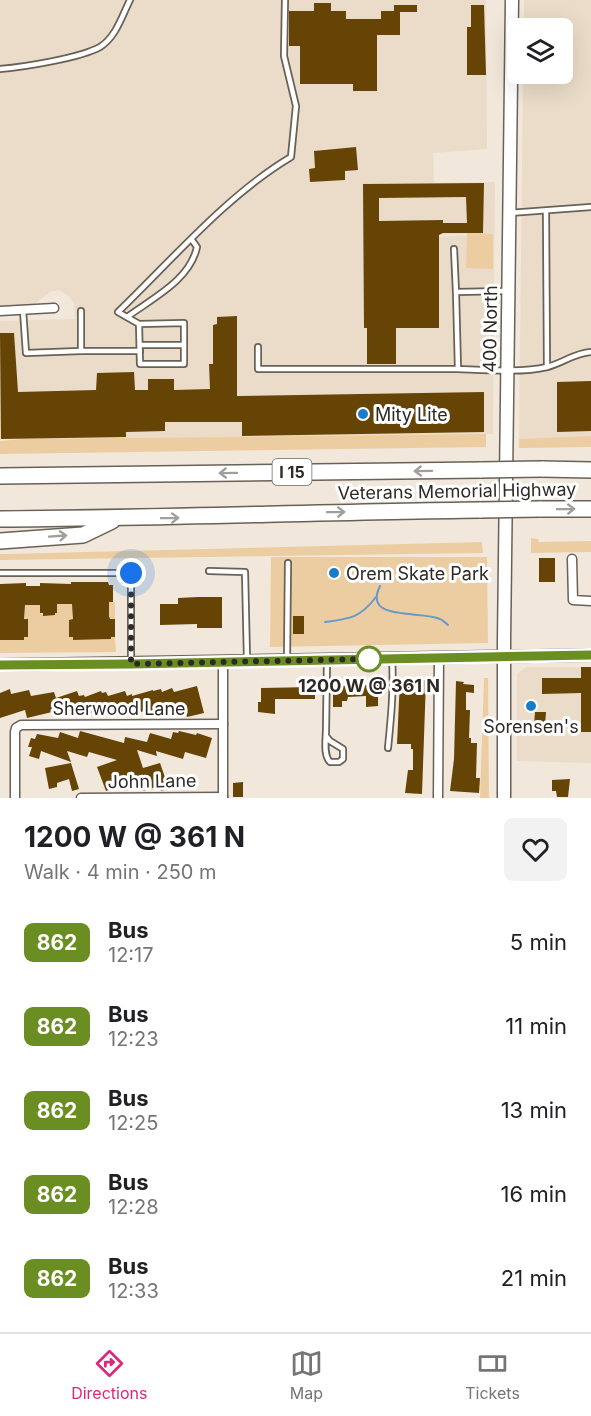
<!DOCTYPE html>
<meta charset="utf-8">
<style>
:root{--surface:#fff;--page:#f2f2f2;--text:#202124;--muted:#757577;--line:#e0e0e0;--accent:#db2777}
body{margin:0;font-family:Inter,sans-serif;background:var(--page);color:var(--text);height:100vh;display:flex;flex-direction:column;font-size:22px;white-space:nowrap}
*{box-sizing:border-box;margin:0}
p{font-size:20px;color:var(--muted)}
.icon{flex:none;width:33px;height:33px;fill:none;stroke:currentColor;stroke-width:2;stroke-linecap:round;stroke-linejoin:round}
.map{position:relative;height:798px;overflow:hidden}
.side{display:flex;flex-direction:column;background:var(--surface);flex:1}
.side>*{flex:none}
.badge{padding:0 12px;border-radius:9px;font-size:21px;line-height:39px}
.fabs{position:absolute;left:507px;top:18px;display:grid;gap:12px}
.fabs a{display:grid;place-items:center;width:66px;height:66px;border-radius:9px;background:var(--surface);box-shadow:0 6px 24px #0002;font-size:30px}
.you{position:absolute;width:30px;height:30px;margin:-15px;border:4px solid #fff;border-radius:50%;background:#1a73e8;box-shadow:0 0 0 9px #1a73e833}
.map>.badge{position:absolute;translate:-50% -50%;box-shadow:0 0 0 3px #fff}
.round{display:grid;place-items:center;flex:none;width:63px;height:63px;border-radius:9px;background:var(--page)}
.overview{display:flex;align-items:center;justify-content:space-between;height:102px;padding:0 24px}
h1{font-size:28px;font-weight:700;line-height:45px}
ul{padding:0;list-style:none}
li{display:flex;align-items:center;gap:18px;height:84px;padding:0 24px}
li div{flex:1}
li b{display:block;font-size:22px}
li em{font-style:normal}
li .badge{min-width:66px;font-weight:700;text-align:center}
.menu{display:flex;justify-content:space-around;align-items:center;height:84px;border-top:2px solid var(--line);background:var(--surface);font-size:16px;color:var(--muted)}
.menu a{display:grid;justify-items:center;gap:3px}
.menu .selected{color:var(--accent)}
.map>svg:first-child{display:block}
.built{fill:#eadcc8;fill-rule:evenodd}
.green{fill:#eccda2}
.lines{fill:none;stroke-linecap:round;stroke-linejoin:round}
.stream{stroke:#6999c6;stroke-width:2}
.building{fill:#664405;fill-rule:evenodd}
.service-casing{stroke:#696156;stroke-width:8}
.minor-casing{stroke:#696156;stroke-width:11}
.tertiary-casing{stroke:#696156;stroke-width:14}
.secondary-casing{stroke:#696156;stroke-width:15}
.motorway-casing{stroke:#696156;stroke-width:18}
.service{stroke:#fff;stroke-width:4.5}
.minor{stroke:#fff;stroke-width:8}
.tertiary{stroke:#fff;stroke-width:10}
.secondary{stroke:#fff;stroke-width:12}
.motorway{stroke:#fff;stroke-width:15}
.motorway-bridge-casing{stroke:#696156;stroke-width:18;stroke-linecap:butt}
.motorway-bridge{stroke:#fff;stroke-width:15}
.oneway{stroke:#a09f9c}
.line-casing{stroke:#fff;stroke-width:14}
.line{stroke:#6b8e23;stroke-width:9}
.walk{stroke:#2d2924;stroke-width:6;stroke-dasharray:0 10.8}
.poi-dot{fill:#197cc8;stroke:#fff;stroke-width:2}
.stop-dot{fill:#fff;stroke:#6b8e23;stroke-width:3}
.labels{text-anchor:middle;dominant-baseline:central;stroke-width:6;stroke-linejoin:round;paint-order:stroke}
.shield{fill:#fff;stroke:#6c6966;stroke-width:1.5}
.shield-label{font-size:16px;font-weight:bold;fill:#2d2924}
.street-label{font-size:18px;fill:#2d2924;stroke:#fff}
.poi-label{font-size:18px;fill:#2d2924;stroke:#fff;text-anchor:start}
.stop-label{font-size:18px;font-weight:bold;fill:#2d2924;stroke:#fff}
</style>
<div class="map">
<svg width="591" height="798" viewBox="0 0 591 798">
<rect width="100%" height="100%" fill="#f1e8db"/>
<g class="built">
<path d="M0 0H486L487 149 433 153 434 183 495 182 493 434 0 439V321L75 319 74 304 70 297 59 290 50 292 33 305 0 306ZM472 234V235L364 241V236Z"/>
<path d="M524 0H591V438L519 439 523 74H562V28H524Z"/>
<path d="M526 667H591V763L517 761V674Z"/>
</g>
<g class="green">
<path d="M467 233 493 234V269L466 268Z"/>
<path d="M486 434V447L0 454V441L22 439Z"/>
<path d="M591 436V447L519 448V439Z"/>
<path d="M531 538 538 539 539 542 591 541V552L531 553Z"/>
<path d="M482 542 483 553 0 560V554H8Z"/>
<path d="M271 557H487L488 643 270 647Z"/>
<path d="M72 602V605H109V602H115V619H110V616L73 617V619L69 620V636L73 637V640L111 639V637H115L116 652 0 653V640H23L24 637H28V620L0 606 25 603 40 605V613L43 615H54L55 613 57 612V604Z"/>
<path d="M484 678H488L489 798H480Z"/>
</g>
<g class="lines">
<g class="stream">
<path d="M380 586C362 622 422 610 440 619 441 619 447 624 448 625"/>
<path d="M325 622C350 619 360 618 376 597"/>
</g>
</g>
<g class="building">
<path d="M314 3H331V11H346V19H381V11H394V5H417V12H400V35H377V91H353V84H300V46H289V11H314Z"/>
<path d="M471 5H484L486 75H467V27H471Z"/>
<path d="M356 147 358 170 345 171V180L310 182 309 169 315 168 314 151Z"/>
<path d="M484 183 483 233H443L439 235V328H396V364H367V328H364L363 184ZM466 197 467 223H443V220L379 221V198Z"/>
<path d="M237 316V396L484 392V432L242 436V422H165V431L126 432V437L1 439 0 333H14L18 392 96 390 97 373 134 372 135 390H148V379H174V390L210 389 209 364H213V325L217 324V317Z"/>
<path d="M591 381V431L557 432V382Z"/>
<rect x="539" y="558" width="16" height="24"/>
<path d="M71 582H108L109 585H113V602H109V616L110 619H115V637H111V639L73 640V637H69V620L73 619 72 604H57V613H55V615L43 616V613H40V605H25L24 619H28V637H24V640H0V584L26 583V586H40V583L71 584Z"/>
<path d="M198 597H222V628H197V624L160 625V604H178V598Z"/>
<rect x="293" y="616" width="11" height="18"/>
<path d="M581 667H591V732H581V693L542 694V678H581Z"/>
<path d="M400 680H426L422 794 405 793 408 770H413V749H411V744H397Z"/>
<path d="M456 681 464 682 463 684 474 685V693L466 692V710H470L469 738H471V743H477L476 778H480L479 793 450 791 454 759Z"/>
<path d="M378 685V706L366 707V696L348 697 347 701H342V707H333V686Z"/>
<path d="M197 686 204 713 187 717 185 710 170 715 169 711 157 714 156 710 146 713V710L141 712 140 710 120 716 117 705 76 717 73 707 27 718 25 710 0 718V693L10 689 11 694 29 690 31 696 54 692 56 698 77 691 79 696 84 695 85 697 101 691 102 693 106 692 108 696 125 691 127 696 132 694V696L153 690V691L161 689 162 692 172 688 174 692Z"/>
<path d="M315 687V699H275V714L258 712V702H261V688Z"/>
<path d="M535 712H546L545 726H534Z"/>
<path d="M80 731 124 743 125 737 147 742 150 733 171 739 173 732 178 733 179 731 196 735 197 733 212 738 206 758 185 752 183 759 156 751 157 756 137 750 143 768 160 763 169 789 161 791 159 786 143 791 140 786 123 791 121 785 106 791 97 767 117 760 89 752 87 757 67 751 71 762 41 751 39 759 29 756 32 747H28L31 738 35 739 37 734 58 738 60 732 78 738Z"/>
<path d="M71 763 79 789 72 791 69 779 57 783V787L49 789 45 768Z"/>
<path d="M570 779 568 797H557L556 791H552V780Z"/>
<path d="M243 782V797H233V783Z"/>
</g>
<g class="lines">
<g class="service-casing">
<g id="service">
<path d="M0 69C24 67 80 58 100 47 116 37 122 16 130 0"/>
<path d="M546 211 547 367"/>
<path d="M509 213 591 207"/>
<path d="M454 249 456 292"/>
<path d="M507 291 456 292 458 369C484 370 522 373 547 367 563 363 574 353 591 352"/>
<path d="M23 310 26 353 81 351"/>
<path d="M81 311V351H140"/>
<path d="M127 317C153 298 190 280 197 247L192 240"/>
<path d="M139 324 140 364H184V323L139 324 118 312C172 260 227 195 291 157L296 106 284 56 285 0"/>
<path d="M140 345H184"/>
<path d="M258 347V369H458"/>
<path d="M209 571 245 572 247 659"/>
<path d="M0 573H131V661"/>
<path d="M287 658 288 563"/>
<path d="M326 736 330 741 343 749V759L339 762H330C323 755 326 739 326 730L327 660"/>
<path d="M388 748C391 718 394 688 392 659"/>
</g>
</g>
<g class="minor-casing">
<g id="minor">
<path d="M0 311 54 308"/>
<path d="M572 559 573 600 591 601"/>
<path d="M223 662V798"/>
<path d="M15 798V732L16 728 21 725 223 724"/>
<path d="M81 798 223 797"/>
<path d="M438 798 439 658"/>
</g>
</g>
<g class="tertiary-casing">
<path id="tertiary" d="M0 665 591 655"/>
</g>
<g class="secondary-casing">
<path id="secondary" d="M504 798V640L512 0"/>
</g>
<g class="motorway-casing">
<g id="motorway">
<path d="M542 469 591 470"/>
<path d="M0 476 481 470"/>
<path d="M540 509H591"/>
<path d="M0 519C161 518 321 512 481 510"/>
<path d="M0 541 83 535 112 521"/>
</g>
</g>
<use href="#service" class="service"/>
<use href="#minor" class="minor"/>
<use href="#tertiary" class="tertiary"/>
<use href="#secondary" class="secondary"/>
<use href="#motorway" class="motorway"/>
<g class="motorway-bridge-casing">
<g id="motorway-bridge">
<path d="M481 470 542 469"/>
<path d="M481 510 540 509"/>
</g>
</g>
<use href="#motorway-bridge" class="motorway-bridge"/>
</g>
<defs><path id="oneway-shaft" d="M-6 0H5M1.5-3L5.5 0L1.5 3" fill="none" stroke-width="1.6" stroke-linecap="round" stroke-linejoin="round" transform="scale(1.5)"/></defs>
<g class="oneway">
<use href="#oneway-shaft" transform="translate(423 471) rotate(179)"/>
<use href="#oneway-shaft" transform="translate(228 473) rotate(179)"/>
<use href="#oneway-shaft" transform="translate(566 509) rotate(-1)"/>
<use href="#oneway-shaft" transform="translate(336 512) rotate(-1)"/>
<use href="#oneway-shaft" transform="translate(170 518) rotate(-1)"/>
<use href="#oneway-shaft" transform="translate(58 536) rotate(-4)"/>
</g>
<g class="lines">
<g class="line-casing">
<path id="line" d="M0 665 131 664 591 655"/>
</g>
<use href="#line" class="line"/>
<path class="walk" d="M131 573V664L369 659"/>
</g>
<g class="poi-dot">
<circle cx="363" cy="414" r="6"/>
<circle cx="334" cy="573" r="6"/>
<circle cx="531" cy="706" r="6"/>
</g>
<circle class="stop-dot" cx="369" cy="659" r="12"/>
<g class="labels">
<rect class="shield" x="272.5" y="459" width="39" height="26" rx="4.5"/>
<g class="shield-label">
<text x="292" y="472">I 15</text>
</g>
<g class="street-label">
<text transform="translate(490 329) rotate(-89)">400 North</text>
<text transform="translate(457 491) rotate(-1)">Veterans Memorial Highway</text>
<text x="119" y="708">Sherwood Lane</text>
<text transform="translate(152 781) rotate(-1)">John Lane</text>
</g>
<g class="poi-label">
<text x="375" y="414">Mity Lite</text>
<text x="346" y="573">Orem Skate Park</text>
<text x="531" y="726" text-anchor="middle">Sorensen's</text>
</g>
<g class="stop-label">
<text x="369" y="685">1200 W @ 361 N</text>
</g>
</g>
</svg>
<div class="fabs">
<a><svg class="icon" aria-label="layers" viewBox="0 0 24 24"><path d="M12 4l9 5-9 5-9-5zM3 14l9 5 9-5"/></svg></a>
</div>
<div class="you" style="left:131px;top:573px"></div>
</div>
<section class="side">
<div class="overview"><div><h1>1200 W @ 361 N</h1><p>Walk · 4 min · 250 m</p></div><a class="round"><svg class="icon" aria-label="heart" viewBox="0 0 24 24"><path d="M12 20l-8-8c-3-5 5-10 8-4 3-6 11-1 8 4z"/></svg></a></div>
<ul>
<li><span class="badge" style="background:#6b8e23;color:#fff">862</span><div><b>Bus</b><p>12:17</p></div><em>5 min</em></li>
<li><span class="badge" style="background:#6b8e23;color:#fff">862</span><div><b>Bus</b><p>12:23</p></div><em>11 min</em></li>
<li><span class="badge" style="background:#6b8e23;color:#fff">862</span><div><b>Bus</b><p>12:25</p></div><em>13 min</em></li>
<li><span class="badge" style="background:#6b8e23;color:#fff">862</span><div><b>Bus</b><p>12:28</p></div><em>16 min</em></li>
<li><span class="badge" style="background:#6b8e23;color:#fff">862</span><div><b>Bus</b><p>12:33</p></div><em>21 min</em></li>
</ul>
</section>
<nav class="menu">
<a class="selected"><svg class="icon" aria-label="directions" viewBox="0 0 24 24"><path d="M12 3l9 9-9 9-9-9zM9 14v-3h6M13 9l2 2-2 2"/></svg>Directions</a>
<a><svg class="icon" aria-label="map" viewBox="0 0 24 24"><path d="M3 6l6-2 6 2 6-2v14l-6 2-6-2-6 2zM9 4v14M15 6v14"/></svg>Map</a>
<a><svg class="icon" aria-label="tickets" viewBox="0 0 24 24"><path d="M3 7h18v10H3zM15 7v10"/></svg>Tickets</a>
</nav>
